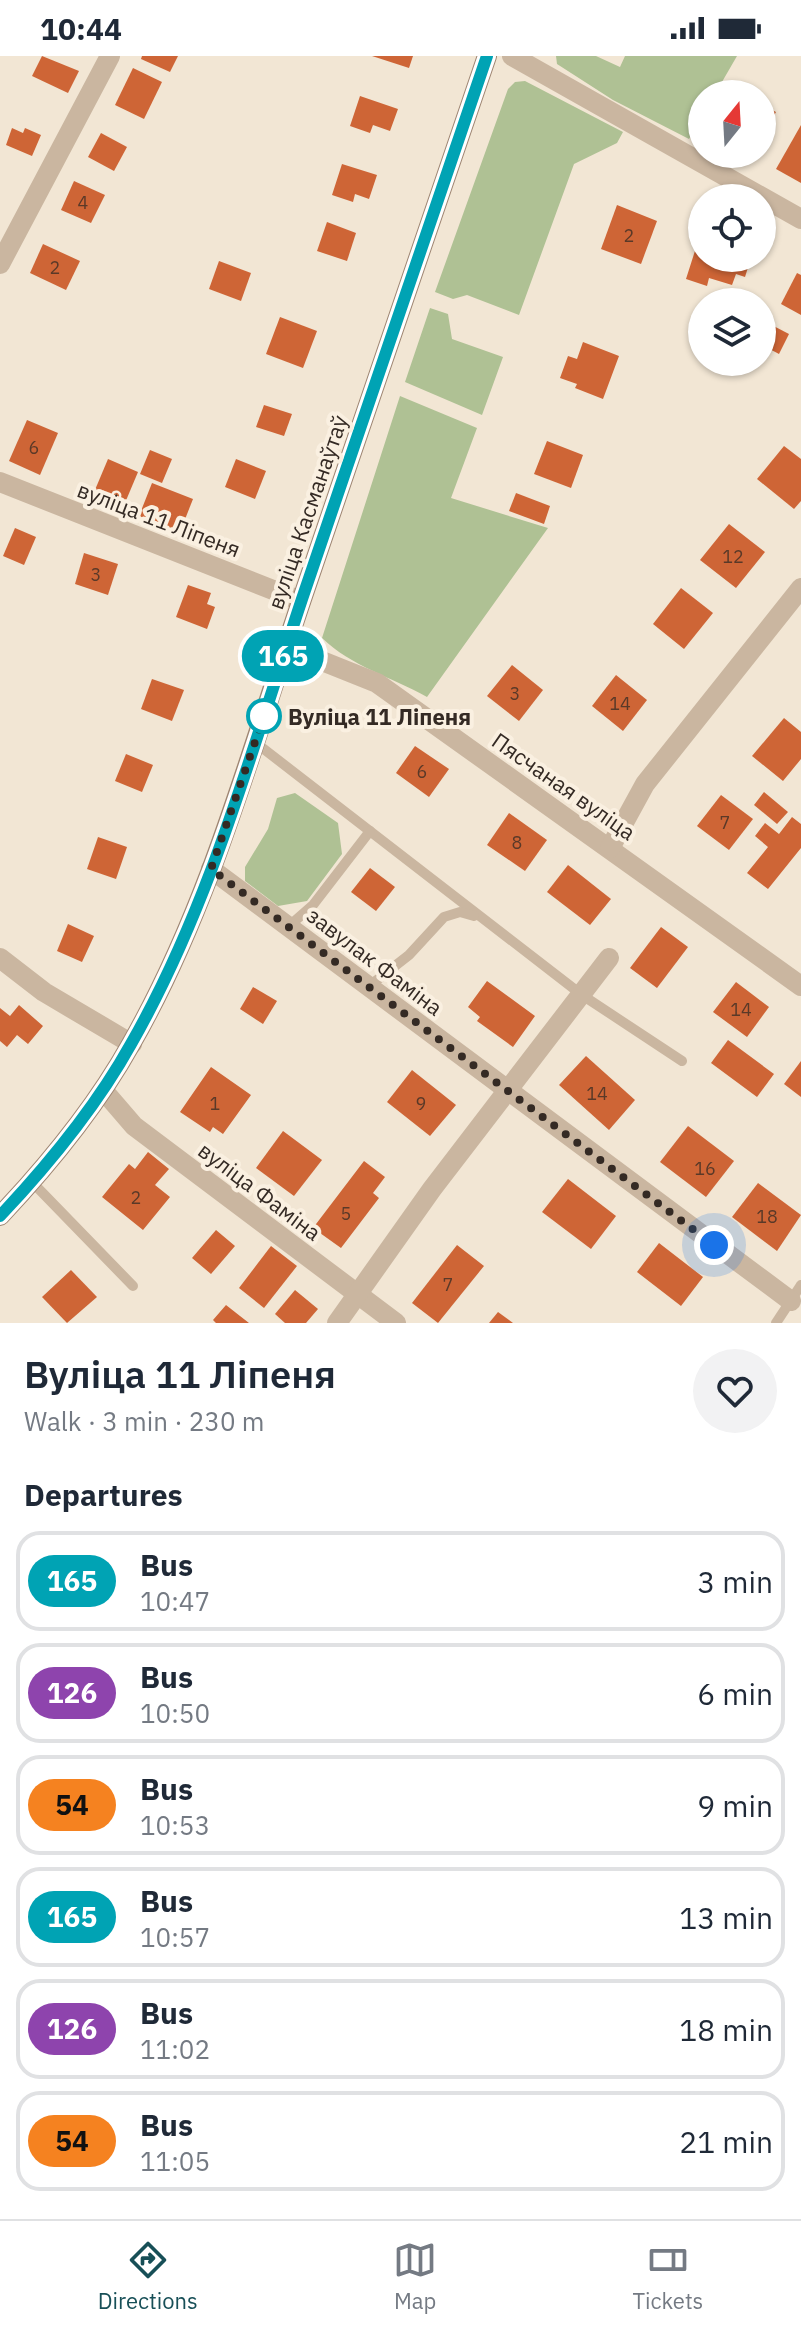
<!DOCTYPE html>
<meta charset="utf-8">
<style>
:root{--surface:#fff;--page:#f2f2f3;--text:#1f2937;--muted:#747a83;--line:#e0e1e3;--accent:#174f57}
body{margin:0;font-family:"IBM Plex Sans",sans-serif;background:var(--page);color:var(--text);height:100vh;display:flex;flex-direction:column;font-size:30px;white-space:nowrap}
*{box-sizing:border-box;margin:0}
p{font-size:26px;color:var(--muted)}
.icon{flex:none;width:44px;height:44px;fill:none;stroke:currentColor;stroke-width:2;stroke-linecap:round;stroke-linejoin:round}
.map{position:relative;height:1267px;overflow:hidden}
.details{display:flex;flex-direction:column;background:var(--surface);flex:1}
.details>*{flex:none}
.badge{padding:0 16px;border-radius:26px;font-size:28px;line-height:52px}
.needle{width:52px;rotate:18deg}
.controls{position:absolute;left:688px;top:24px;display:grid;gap:16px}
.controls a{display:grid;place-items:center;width:88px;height:88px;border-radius:50%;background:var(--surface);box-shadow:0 2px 6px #0004;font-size:40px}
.you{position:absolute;width:40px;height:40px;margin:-20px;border:6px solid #fff;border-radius:50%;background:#1a73e8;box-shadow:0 0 0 12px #1a73e833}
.map>.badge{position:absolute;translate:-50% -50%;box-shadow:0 0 0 4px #fff}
h2{padding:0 24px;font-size:30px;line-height:72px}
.round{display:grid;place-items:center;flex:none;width:84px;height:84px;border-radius:42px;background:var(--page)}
.head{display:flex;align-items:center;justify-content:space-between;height:136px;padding:0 24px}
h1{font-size:38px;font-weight:600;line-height:60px}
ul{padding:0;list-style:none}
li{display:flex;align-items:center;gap:24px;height:100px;margin:0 16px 12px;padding:0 8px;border:4px solid var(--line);border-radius:24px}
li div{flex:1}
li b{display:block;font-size:30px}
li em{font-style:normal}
li .badge{min-width:88px;font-weight:700;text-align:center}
.status{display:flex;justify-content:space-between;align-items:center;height:56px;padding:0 40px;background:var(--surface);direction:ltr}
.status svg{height:22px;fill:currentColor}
.tabs{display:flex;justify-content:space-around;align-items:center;height:112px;border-top:2px solid var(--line);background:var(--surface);font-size:22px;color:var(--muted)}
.tabs a{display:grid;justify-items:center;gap:4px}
.tabs .current{color:var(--accent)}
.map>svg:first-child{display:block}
.green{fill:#afc194}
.building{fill:#ce6536}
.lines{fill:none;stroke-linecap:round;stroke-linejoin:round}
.lane{stroke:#cab6a0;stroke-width:10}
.street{stroke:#cab6a0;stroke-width:20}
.secondary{stroke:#9e8572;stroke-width:20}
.line-casing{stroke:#fff;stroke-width:18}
.line{stroke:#00a3b4;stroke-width:12}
.walk{stroke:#342a24;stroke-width:8;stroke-dasharray:0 14.4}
.stop-dot{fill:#fff;stroke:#00a3b4;stroke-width:4}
.labels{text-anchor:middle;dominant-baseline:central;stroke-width:8;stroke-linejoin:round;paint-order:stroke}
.number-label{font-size:18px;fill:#5a3928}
.street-label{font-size:22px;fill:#342a24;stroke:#faf0e1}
.stop-label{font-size:22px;font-weight:bold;fill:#342a24;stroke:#faf0e1;text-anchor:start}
</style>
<div class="status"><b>10:44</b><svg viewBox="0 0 49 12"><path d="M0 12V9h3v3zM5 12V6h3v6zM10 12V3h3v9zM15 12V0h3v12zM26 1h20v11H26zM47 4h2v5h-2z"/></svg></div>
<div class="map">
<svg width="801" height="1267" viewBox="0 0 801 1267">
<rect width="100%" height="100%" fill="#f2e6d4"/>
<g class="green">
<path d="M556 0H596L620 11 625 0H737L715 38H702V61L689 83 613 44 557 8Z"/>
<path d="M525 25 623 76 617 87 574 108 519 259 467 239 453 243 435 236 508 33 515 26Z"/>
<path d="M430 252 448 258 452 283 503 301 482 359 405 326Z"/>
<path d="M400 340 477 372 451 442 548 472 427 641C391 621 351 610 322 582Z"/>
<path d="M295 737 338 767 342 798 307 845 278 850 245 825V811L268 773 277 742Z"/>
</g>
<g class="building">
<path d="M42 0 79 15 68 37 32 20Z"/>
<path d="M142 0H178L170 16 141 3Z"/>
<path d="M372 0H413L409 12Z"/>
<path d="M133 12 162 26 144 63 115 49Z"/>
<path d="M360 40 398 53 390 75 373 69 370 77 350 70Z"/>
<path d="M762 49 776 56 762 82Z"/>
<path d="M801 69V127L776 113Z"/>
<path d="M12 72 23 77 25 72 41 79 32 100 6 89Z"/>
<path d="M101 77 127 91 114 115 88 101Z"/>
<path d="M342 108 377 119 369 143 355 138 353 146 332 139Z"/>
<path d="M74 125 105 139 91 167 61 154Z"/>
<path d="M617 149 657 165 641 208 601 193Z"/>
<path d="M327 166 356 177 347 205 317 195Z"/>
<path d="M701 176 702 202H751L745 221 736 218 732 229 709 222 707 230 686 223Z"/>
<path d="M43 188 80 205 66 234 30 217Z"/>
<path d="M219 205 251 217 241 245 209 233Z"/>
<path d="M797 217 801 219V259L781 248Z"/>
<path d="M280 261 317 275 303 312 266 298Z"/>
<path d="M762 264 789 278 779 298 762 289Z"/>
<path d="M583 286 619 300 603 343 575 332 577 328 560 322 568 300 577 303Z"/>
<path d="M264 349 292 358 284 380 256 371Z"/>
<path d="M27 364 58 377 40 419 9 405Z"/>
<path d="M547 385 583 399 571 432 534 418Z"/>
<path d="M784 390 801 403V445L794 453 757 423Z"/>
<path d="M150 394 172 403 162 427 140 418Z"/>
<path d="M108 403 138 416 122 454 92 441Z"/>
<path d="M236 403 266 415 255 443 225 431Z"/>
<path d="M152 427 193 443 180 476 139 460Z"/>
<path d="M516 437 550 450 544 468 509 455Z"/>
<path d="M729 468 765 496 736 532 700 504Z"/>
<path d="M15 472 36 481 24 509 3 500Z"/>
<path d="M84 497 118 508 108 539 75 528Z"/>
<path d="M188 529 211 537 207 548 215 551 207 573 176 561Z"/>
<path d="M681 532 713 557 684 593 653 568Z"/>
<path d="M512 609 543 634 519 665 487 640Z"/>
<path d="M616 619 647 644 623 675 592 650Z"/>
<path d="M152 623 184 634 172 665 141 653Z"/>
<path d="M784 662 801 676V703L783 725 752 700Z"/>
<path d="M415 690 449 713 429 741 396 717Z"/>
<path d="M126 698 153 709 142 736 115 725Z"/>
<path d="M764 736 788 756 777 768 754 749Z"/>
<path d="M721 739 753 763 729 794 697 770Z"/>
<path d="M509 757 547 784 525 815 487 789Z"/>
<path d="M792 761 801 768V792L768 833 747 817 768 791 755 780 765 767 779 778Z"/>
<path d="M98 781 127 791 116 823 87 813Z"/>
<path d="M568 809 611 843 590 869 547 836Z"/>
<path d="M370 812 395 831 376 855 351 836Z"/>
<path d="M68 868 94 880 82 906 57 895Z"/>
<path d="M661 871 688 891 657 932 630 912Z"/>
<path d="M487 925 535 960 513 991 477 965 480 961 468 951Z"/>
<path d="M736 926 769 951 747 981 713 956Z"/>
<path d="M253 931 277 945 263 968 240 953Z"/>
<path d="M19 949 43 970 28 988 17 979 7 991 0 985V952L10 960Z"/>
<path d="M728 984 774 1018 757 1041 711 1007Z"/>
<path d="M586 1000 635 1044 609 1074 559 1029Z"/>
<path d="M801 1005V1041L784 1028Z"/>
<path d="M211 1011 251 1039 223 1078 213 1071 210 1076 180 1056Z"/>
<path d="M412 1014 456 1049 430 1080 387 1046Z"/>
<path d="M688 1070 734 1105 706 1141 660 1106Z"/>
<path d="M283 1075 322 1104 294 1140 256 1112Z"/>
<path d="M148 1096 169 1113 155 1129 170 1141 143 1174 102 1141 129 1108 135 1113Z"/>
<path d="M364 1105 385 1121 373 1137 379 1142 341 1192 313 1172Z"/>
<path d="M568 1123 616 1160 591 1193 542 1156Z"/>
<path d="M758 1127 801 1159 777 1195 732 1161Z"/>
<path d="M216 1174 235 1190 211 1218 192 1202Z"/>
<path d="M659 1187 703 1221 681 1250 637 1216Z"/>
<path d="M457 1189 484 1210 438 1267 412 1247Z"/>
<path d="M271 1190 297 1210 264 1252 239 1232Z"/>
<path d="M71 1214 97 1241 67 1267 42 1241Z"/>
<path d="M295 1234 318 1253 306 1267H285L275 1258Z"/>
<path d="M226 1249 240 1260 249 1267H216L213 1264Z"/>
<path d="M498 1256 513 1267H489Z"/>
</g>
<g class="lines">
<g class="lane">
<path d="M256 687 582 939 682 1005"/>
<path d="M289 870 313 849 370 775"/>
<path d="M368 931 409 899 444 861 460 856 474 860"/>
<path d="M32 1126 133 1230"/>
<path d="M776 1267 801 1229"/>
</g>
<g class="street">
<path d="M512 0 801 163"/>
<path d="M0 208 110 0"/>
<path d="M0 426 301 545"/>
<path d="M287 591 377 627 801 930"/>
<path d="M610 792 645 728 801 532"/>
<path d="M211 813 791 1245"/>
<path d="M0 902 44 936 132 988"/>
<path d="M103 1034 134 1070 396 1267"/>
<path d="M337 1267 432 1133 609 902"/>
</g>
<path class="secondary" d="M0 1160C49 1108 96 1051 131 988 210 850 251 693 302 543 363 362 425 181 487 0"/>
</g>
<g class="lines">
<g class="line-casing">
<path id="line" d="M0 1160C49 1108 96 1051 131 988 210 850 252 693 302 543 363 362 425 181 487 0"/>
</g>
<use href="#line" class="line"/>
<path class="walk" d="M264 660 211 813 714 1189"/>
</g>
<circle class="stop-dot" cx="264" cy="660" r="16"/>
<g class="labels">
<g class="number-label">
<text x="83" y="146">4</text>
<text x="629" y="179">2</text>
<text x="55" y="211">2</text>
<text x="34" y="391">6</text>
<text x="733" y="500">12</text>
<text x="96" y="518">3</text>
<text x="515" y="637">3</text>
<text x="620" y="647">14</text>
<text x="422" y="715">6</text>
<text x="725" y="766">7</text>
<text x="517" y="786">8</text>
<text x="741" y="953">14</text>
<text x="597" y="1037">14</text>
<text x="215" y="1047">1</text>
<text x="421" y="1047">9</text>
<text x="705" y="1112">16</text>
<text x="136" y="1141">2</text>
<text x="346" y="1157">5</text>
<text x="767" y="1160">18</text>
<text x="448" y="1228">7</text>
</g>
<g class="street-label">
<text transform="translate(307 456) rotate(-71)">вуліца Касманаўтаў</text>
<text transform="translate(159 463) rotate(21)">вуліца 11 Ліпеня</text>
<text transform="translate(564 730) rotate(35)">Пясчаная вуліца</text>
<text transform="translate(375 905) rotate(37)">завулак Фаміна</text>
<text transform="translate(260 1135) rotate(37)">вуліца Фаміна</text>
</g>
<g class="stop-label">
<text x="288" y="660">Вуліца 11 Ліпеня</text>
</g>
</g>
</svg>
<div class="controls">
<a><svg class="needle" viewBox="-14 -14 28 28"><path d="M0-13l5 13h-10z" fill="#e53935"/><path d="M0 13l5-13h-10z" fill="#747a83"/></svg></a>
<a><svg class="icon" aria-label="locate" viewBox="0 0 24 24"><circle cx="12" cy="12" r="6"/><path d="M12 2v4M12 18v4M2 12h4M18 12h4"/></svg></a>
<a><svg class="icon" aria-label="layers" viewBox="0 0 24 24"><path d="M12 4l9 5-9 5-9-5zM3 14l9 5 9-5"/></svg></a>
</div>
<div class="you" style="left:714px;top:1189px"></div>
<b class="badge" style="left:283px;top:600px;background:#00a3b4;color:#fff">165</b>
</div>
<section class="details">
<div class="head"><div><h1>Вуліца 11 Ліпеня</h1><p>Walk · 3 min · 230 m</p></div><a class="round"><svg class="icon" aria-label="heart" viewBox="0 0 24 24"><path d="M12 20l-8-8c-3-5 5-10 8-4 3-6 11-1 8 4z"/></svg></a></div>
<h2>Departures</h2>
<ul>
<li><span class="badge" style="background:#00a3b4;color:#fff">165</span><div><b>Bus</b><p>10:47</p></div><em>3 min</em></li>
<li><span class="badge" style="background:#8e44ad;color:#fff">126</span><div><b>Bus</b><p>10:50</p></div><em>6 min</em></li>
<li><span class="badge" style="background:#f58220;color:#111">54</span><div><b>Bus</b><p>10:53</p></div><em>9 min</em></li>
<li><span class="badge" style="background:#00a3b4;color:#fff">165</span><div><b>Bus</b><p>10:57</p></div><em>13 min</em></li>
<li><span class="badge" style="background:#8e44ad;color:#fff">126</span><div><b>Bus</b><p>11:02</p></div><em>18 min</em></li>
<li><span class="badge" style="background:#f58220;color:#111">54</span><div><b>Bus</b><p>11:05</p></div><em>21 min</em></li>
</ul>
</section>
<nav class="tabs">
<a class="current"><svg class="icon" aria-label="directions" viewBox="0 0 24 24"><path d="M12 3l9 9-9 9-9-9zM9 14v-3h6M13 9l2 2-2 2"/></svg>Directions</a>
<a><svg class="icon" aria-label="map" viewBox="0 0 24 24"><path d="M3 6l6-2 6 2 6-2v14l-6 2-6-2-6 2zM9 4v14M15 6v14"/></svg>Map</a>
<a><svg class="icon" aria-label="tickets" viewBox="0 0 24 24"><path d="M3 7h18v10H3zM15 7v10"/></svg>Tickets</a>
</nav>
